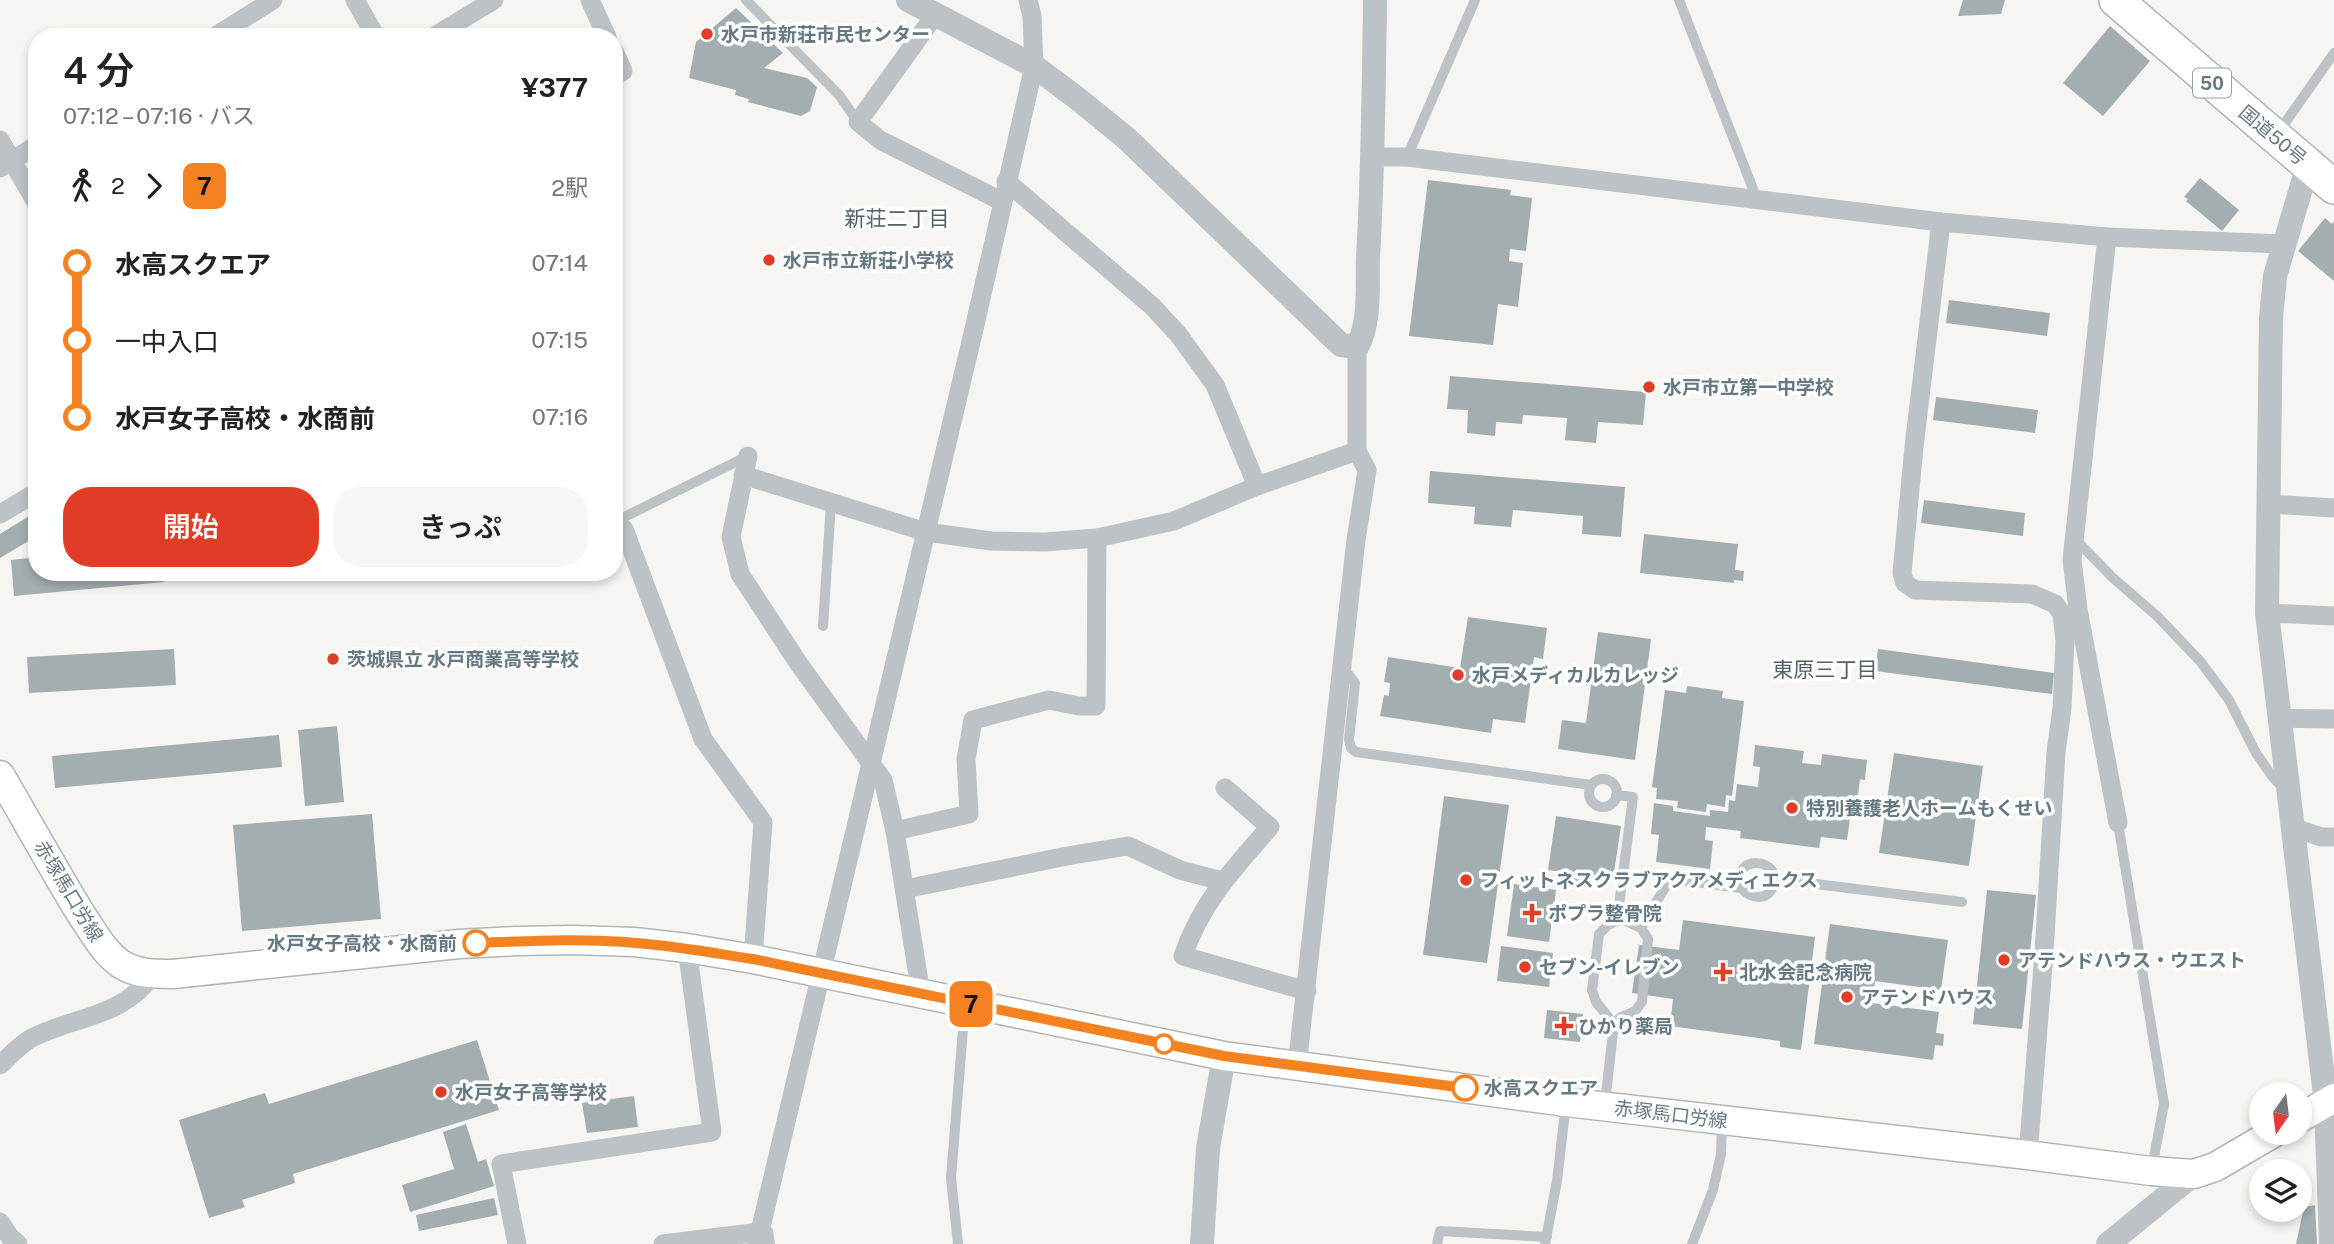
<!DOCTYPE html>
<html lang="ja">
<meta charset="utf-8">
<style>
:root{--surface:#fff;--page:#f6f6f6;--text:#222;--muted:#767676;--accent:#e13d26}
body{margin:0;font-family:"Public Sans","Noto Sans JP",sans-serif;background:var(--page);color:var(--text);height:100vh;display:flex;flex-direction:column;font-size:26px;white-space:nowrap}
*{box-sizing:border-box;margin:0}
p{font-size:23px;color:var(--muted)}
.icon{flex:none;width:38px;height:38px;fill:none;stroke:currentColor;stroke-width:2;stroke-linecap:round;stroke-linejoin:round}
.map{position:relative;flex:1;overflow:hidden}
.panel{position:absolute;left:28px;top:28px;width:595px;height:553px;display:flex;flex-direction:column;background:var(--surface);border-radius:28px;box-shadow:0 4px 10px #0003}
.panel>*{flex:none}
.badge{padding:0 14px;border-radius:10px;font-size:24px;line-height:46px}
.needle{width:46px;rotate:194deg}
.buttons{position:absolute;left:2249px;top:1082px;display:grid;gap:14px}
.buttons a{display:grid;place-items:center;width:63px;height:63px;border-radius:50%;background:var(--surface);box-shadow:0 4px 10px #0003;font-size:35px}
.map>.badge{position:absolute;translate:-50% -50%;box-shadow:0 0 0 4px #fff}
.legs{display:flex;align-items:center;gap:10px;height:77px;padding:0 35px;font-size:23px}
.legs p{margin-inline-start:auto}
.head{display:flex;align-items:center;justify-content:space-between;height:119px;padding:0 35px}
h1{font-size:38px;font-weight:600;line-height:52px}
.cta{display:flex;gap:14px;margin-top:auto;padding:14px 35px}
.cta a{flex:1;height:80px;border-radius:28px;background:var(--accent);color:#fff;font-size:28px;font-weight:600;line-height:80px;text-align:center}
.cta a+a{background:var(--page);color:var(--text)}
ul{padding:0 35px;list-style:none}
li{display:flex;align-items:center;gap:24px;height:77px;font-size:26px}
li i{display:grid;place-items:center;width:10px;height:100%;margin:0 9px;background:currentColor}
li i::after{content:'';width:18px;height:18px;margin:-9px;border:5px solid;border-radius:50%;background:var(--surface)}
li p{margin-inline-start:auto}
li:first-child i{background:linear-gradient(#0000 50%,currentColor 0)}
li:last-child i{background:linear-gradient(currentColor 50%,#0000 0)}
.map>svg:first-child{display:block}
.building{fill:#a3aeb1}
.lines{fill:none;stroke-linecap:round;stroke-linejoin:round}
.secondary-casing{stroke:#afb6b9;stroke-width:31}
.trunk-casing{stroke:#b0b5b8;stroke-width:36}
.service{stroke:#bcc2c5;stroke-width:10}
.minor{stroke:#bcc2c5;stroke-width:19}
.tertiary{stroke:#bcc2c5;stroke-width:24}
.secondary{stroke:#fff;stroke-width:28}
.trunk{stroke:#fff;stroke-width:33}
.line-1-casing{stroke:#fff;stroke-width:16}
.line-1{stroke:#f58220;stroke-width:10}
.poi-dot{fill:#e13d26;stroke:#fff;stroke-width:2.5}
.stop-1-dot{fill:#fff;stroke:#f58220;stroke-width:3.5}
.labels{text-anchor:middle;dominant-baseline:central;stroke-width:7;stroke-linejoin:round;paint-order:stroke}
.shield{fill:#fff;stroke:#93a1a8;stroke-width:2}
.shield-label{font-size:18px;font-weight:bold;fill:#657983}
.poi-label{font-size:19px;font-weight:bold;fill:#657983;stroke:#fff;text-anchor:start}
.street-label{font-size:19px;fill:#657983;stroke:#fff}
.stop-label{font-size:19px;font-weight:bold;fill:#657983;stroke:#fff;text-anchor:end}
.neighbourhood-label{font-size:21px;fill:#536168;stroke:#fff}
</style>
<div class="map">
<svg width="2334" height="1244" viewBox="0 0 2334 1244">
<rect width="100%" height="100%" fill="#f6f5f2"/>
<g class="building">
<path d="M1963 0H2005L2001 14 1958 16Z"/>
<path d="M736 8 783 53 764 68 807 78 817 87 810 111 801 116 748 102 749 99 735 95 736 90 689 78 696 42Z"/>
<path d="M2110 26 2150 61 2103 116 2063 83Z"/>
<path d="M2200 178 2239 210 2222 231 2186 201 2188 199 2184 197Z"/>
<path d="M1428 180 1511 190 1510 195 1532 198 1526 251 1510 249 1509 261 1523 263 1518 307 1498 304 1493 345 1409 336Z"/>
<path d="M2325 218 2332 224 2334 221V281L2298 251Z"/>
<path d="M1949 300 2050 313 2047 336 1946 323Z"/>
<path d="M1450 376 1646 392 1643 425 1598 422 1596 443 1565 440 1567 418 1523 415 1522 424 1496 422 1495 436 1467 433 1468 410 1447 409Z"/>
<path d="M1936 397 2038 410 2035 433 1933 420Z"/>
<path d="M1430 471 1625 487 1621 537 1582 534 1583 516 1513 510 1511 527 1474 524 1475 507 1428 503Z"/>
<path d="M1924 500 2025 513 2023 536 1921 523Z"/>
<path d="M34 513 37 517V536L0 558V534Z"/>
<path d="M1644 534 1738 544 1735 570 1744 571 1743 581 1734 580V583L1640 573Z"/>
<path d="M37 557V572H163L164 582 14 596 11 560Z"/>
<path d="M1468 617 1547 628 1543 659 1534 657 1525 723 1493 719 1491 733 1380 716 1384 695 1389 696 1390 683 1384 682 1388 657 1460 668Z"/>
<path d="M1598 632 1651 639 1635 760 1558 749 1562 720 1586 723Z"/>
<path d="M174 649 176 685 29 693 27 657Z"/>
<path d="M1878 649 2054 673 2052 694 1875 671Z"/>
<path d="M1687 686 1723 691 1722 698 1744 701 1732 796 1726 795 1725 807 1707 804 1706 812 1677 808 1678 801 1656 799 1657 788 1652 787 1665 690 1686 693Z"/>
<path d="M337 726 344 802 305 806 298 730Z"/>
<path d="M279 735 282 767 55 788 52 756Z"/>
<path d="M1755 745 1804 751 1802 763 1821 765 1822 754 1867 760 1865 780 1860 779 1855 819H1850L1847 840 1821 837 1819 848 1740 838 1741 831 1706 827 1705 840 1713 841 1710 869 1656 862 1659 835 1651 834 1654 803 1673 806V811L1710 816V810L1728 812 1729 800 1735 801 1737 784 1758 787 1760 767 1753 766Z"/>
<path d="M1894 753 1983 766 1969 866 1879 853Z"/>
<path d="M1444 796 1509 805 1487 963 1423 955Z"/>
<path d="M372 814 381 919 242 931 233 825Z"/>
<path d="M1556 816 1621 826 1613 879 1589 875 1588 883 1574 881 1575 874 1548 870Z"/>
<path d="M1514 884 1556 890 1549 942 1507 936Z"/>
<path d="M1987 890 2036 895 2022 1029 1973 1024Z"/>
<path d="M1683 920 1815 937 1801 1050 1780 1047V1041L1670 1026 1673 999 1632 993 1639 945 1679 950Z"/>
<path d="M1830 924 1948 940 1941 990 1875 981 1872 1003 1939 1012 1936 1033 1944 1034 1943 1046 1935 1045 1933 1060 1814 1044Z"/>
<path d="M1501 946 1553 953 1549 987 1497 981Z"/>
<path d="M1547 1010 1583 1014 1580 1042 1544 1038Z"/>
<path d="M477 1040 499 1110 293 1174 295 1183 242 1200 245 1207 209 1218 179 1120 265 1093 269 1104Z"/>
<path d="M634 1096 638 1127 587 1133 582 1103Z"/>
<path d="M466 1124 478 1162 486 1159 494 1186 410 1212 402 1185 454 1169 443 1132Z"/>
<path d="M494 1198 498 1215 419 1231 416 1215Z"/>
<path d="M2315 1205 2317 1244H2296L2304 1207Z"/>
</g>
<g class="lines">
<g class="secondary-casing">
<g id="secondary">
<path d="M0 775C27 821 53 868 81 914 93 931 103 952 121 964 136 974 155 974 173 974L459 944 517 941 573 940 634 942 687 948 753 959 1224 1056 1566 1102 2028 1155 2151 1171 2194 1174 2215 1167 2275 1132"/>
<path d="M2300 1118 2334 1098"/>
</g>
</g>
<g class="trunk-casing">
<path id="trunk" d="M2116 0 2334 187"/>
</g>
<g class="service">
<path d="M746 0 839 95 858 122"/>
<path d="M1679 0 1757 199"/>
<path d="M2278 133 2334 53"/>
<path d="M1407 157 1475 0"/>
<path d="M614 522 748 456"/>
<path d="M2074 538 2113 578 2157 616 2200 661 2229 700 2256 753 2272 776 2282 787"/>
<path d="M823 626 831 503"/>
<path d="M1341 673 1349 675 1355 683 1349 740 1351 748 1356 752 1591 785"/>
<circle cx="1603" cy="793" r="14"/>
<path d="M1616 795 1633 797 1617 921"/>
<path d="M2118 823 2164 1104 2152 1168"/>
<path d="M1775 879 1962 902"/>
<path d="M1641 928 1670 879 1741 888C1750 898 1766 902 1773 887 1785 859 1731 851 1741 888"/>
<path d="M1605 1103 1614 1024 1621 1017 1635 1011 1642 1002 1648 939 1641 928 1626 921H1617L1608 925 1599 934 1592 990 1596 1002 1614 1024"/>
<path d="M761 1232 768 1231 770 1244"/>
<path d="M958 1244 951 1178 965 1004"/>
<path d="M1437 1244 1440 1231 1547 1237"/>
<path d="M1545 1244 1557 1181 1566 1103"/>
<path d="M1692 1244 1713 1190 1721 1154 1722 1123"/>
</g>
<g class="minor">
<path d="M355 0 376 37"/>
<path d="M590 0 607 37"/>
<path d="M935 15 858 122 880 140 1001 201"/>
<path d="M214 37 273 0"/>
<path d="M433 37 494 0"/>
<path d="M614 51 623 71 614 77"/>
<path d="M0 140 37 204"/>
<path d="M1373 157H1407L1941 222 2107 237 2283 244"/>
<path d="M0 168 37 145"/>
<path d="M1006 181 1152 306 1178 334 1215 385 1257 486"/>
<path d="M1941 222 1914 447 1902 573 1905 583 1915 590 2032 594 2055 604 2062 614 2065 641 2062 708 2056 752 2044 953 2028 1155"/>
<path d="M2107 237 2072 560 2078 609 2118 823"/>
<path d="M748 456 731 537 740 574 799 664 883 780 895 831 921 994"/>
<path d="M743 475 926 532 991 541 1045 542 1097 538 1174 521 1257 486 1357 451"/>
<path d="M2268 504 2334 508"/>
<path d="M0 514 37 492"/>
<path d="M614 525 624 529 703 739 763 822 753 959"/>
<path d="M2267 613 2334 616"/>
<path d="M2279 718 2334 719"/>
<path d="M1225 788 1270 827C1233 869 1201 903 1183 956L1307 991"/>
<path d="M2292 827 2321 837H2334"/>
<path d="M895 831 969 814 966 759 973 720 1049 700 1079 706H1096L1097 538"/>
<path d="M905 889 1067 856 1128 846 1180 870 1222 881"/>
<path d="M0 1065C10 1056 22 1042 34 1037 76 1016 124 1017 153 974"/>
<path d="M1297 1066 1356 540 1367 470 1357 451V347"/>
<path d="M0 1222 10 1237 18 1244"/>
<path d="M517 1244 501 1164 712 1132 687 948"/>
<path d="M663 1244 760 1232"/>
<path d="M757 1244 974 329 1034 66 1032 16 1028 0"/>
</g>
<g class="tertiary">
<path d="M908 0 1034 66 1078 99 1126 138 1341 345 1357 347C1371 322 1367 285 1368 257 1373 172 1374 86 1375 0"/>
<path d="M2308 165 2275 276 2271 318 2267 613 2326 1103 2331 1244"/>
<path d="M1202 1244 1208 1148 1224 1056"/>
<path d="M2108 1244 2194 1174"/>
</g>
<use href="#secondary" class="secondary"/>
<use href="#trunk" class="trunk"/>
</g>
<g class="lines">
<g class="line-1-casing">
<path id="line-1" d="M476 943C529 941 583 938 636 943 675 946 714 953 753 959L1224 1056 1465 1088"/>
</g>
<use href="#line-1" class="line-1"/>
</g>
<g class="poi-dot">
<circle cx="707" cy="34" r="7"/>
<circle cx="769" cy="260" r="7"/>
<circle cx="1649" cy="387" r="7"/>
<circle cx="333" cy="659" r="7"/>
<circle cx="1458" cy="675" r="7"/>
<circle cx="1792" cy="808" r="7"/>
<circle cx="1466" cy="880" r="7"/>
<path d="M1528.5 902.5h7v7h7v7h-7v7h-7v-7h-7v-7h7z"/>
<circle cx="2004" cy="960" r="7"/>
<circle cx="1525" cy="967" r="7"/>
<path d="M1719.5 961.5h7v7h7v7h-7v7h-7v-7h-7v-7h7z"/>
<circle cx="1847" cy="997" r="7"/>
<path d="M1560.5 1015.5h7v7h7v7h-7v7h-7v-7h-7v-7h7z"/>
<circle cx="441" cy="1092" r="7"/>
</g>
<g class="stop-1-dot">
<circle cx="476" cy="943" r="12"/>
<circle cx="1164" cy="1044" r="9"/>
<circle cx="1465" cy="1088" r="12"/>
</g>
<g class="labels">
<rect class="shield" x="2193" y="68.5" width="38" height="29" rx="5"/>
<g class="shield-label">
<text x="2212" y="83">50</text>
</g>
<g class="poi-label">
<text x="721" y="34">水戸市新荘市民センター</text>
<text x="783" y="260">水戸市立新荘小学校</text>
<text x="1663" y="387">水戸市立第一中学校</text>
<text x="347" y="659">茨城県立 水戸商業高等学校</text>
<text x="1472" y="675">水戸メディカルカレッジ</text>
<text x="1806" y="808">特別養護老人ホームもくせい</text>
<text x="1480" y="880">フィットネスクラブアクアメディエクス</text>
<text x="1548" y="913">ポプラ整骨院</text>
<text x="2018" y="960">アテンドハウス・ウエスト</text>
<text x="1539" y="967">セブン-イレブン</text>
<text x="1739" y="972">北水会記念病院</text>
<text x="1861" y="997">アテンドハウス</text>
<text x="1578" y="1026">ひかり薬局</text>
<text x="455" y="1092">水戸女子高等学校</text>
</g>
<g class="street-label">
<text transform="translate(2273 135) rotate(40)">国道50号</text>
<text transform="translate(69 891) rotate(59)">赤塚馬口労線</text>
<text transform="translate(1671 1114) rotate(7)">赤塚馬口労線</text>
</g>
<g class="stop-label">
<text x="457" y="943">水戸女子高校・水商前</text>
<text x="1484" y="1088" text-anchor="start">水高スクエア</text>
</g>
<g class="neighbourhood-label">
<text x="897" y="218">新荘二丁目</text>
<text x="1825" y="669">東原三丁目</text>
</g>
</g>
</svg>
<div class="buttons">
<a><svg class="needle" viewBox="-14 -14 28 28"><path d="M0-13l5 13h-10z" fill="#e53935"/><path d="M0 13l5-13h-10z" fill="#767676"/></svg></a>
<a><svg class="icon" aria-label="layers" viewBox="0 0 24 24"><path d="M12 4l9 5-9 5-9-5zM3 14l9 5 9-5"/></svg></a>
</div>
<b class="badge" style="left:971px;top:1004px;background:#f58220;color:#111">7</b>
<section class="panel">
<div class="head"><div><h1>4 分</h1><p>07:12 – 07:16 · バス</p></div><b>¥377</b></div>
<div class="legs"><svg class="icon" aria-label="walk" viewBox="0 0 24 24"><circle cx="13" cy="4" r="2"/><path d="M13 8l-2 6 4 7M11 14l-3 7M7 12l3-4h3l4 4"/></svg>2<svg class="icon" aria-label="forward" viewBox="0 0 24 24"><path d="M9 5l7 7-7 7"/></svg><b class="badge" style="background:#f58220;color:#111">7</b><p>2駅</p></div>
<ul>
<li><i style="color:#f58220"></i><b>水高スクエア</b><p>07:14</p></li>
<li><i style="color:#f58220"></i><span>一中入口</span><p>07:15</p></li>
<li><i style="color:#f58220"></i><b>水戸女子高校・水商前</b><p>07:16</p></li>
</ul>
<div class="cta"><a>開始</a><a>きっぷ</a></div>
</section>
</div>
